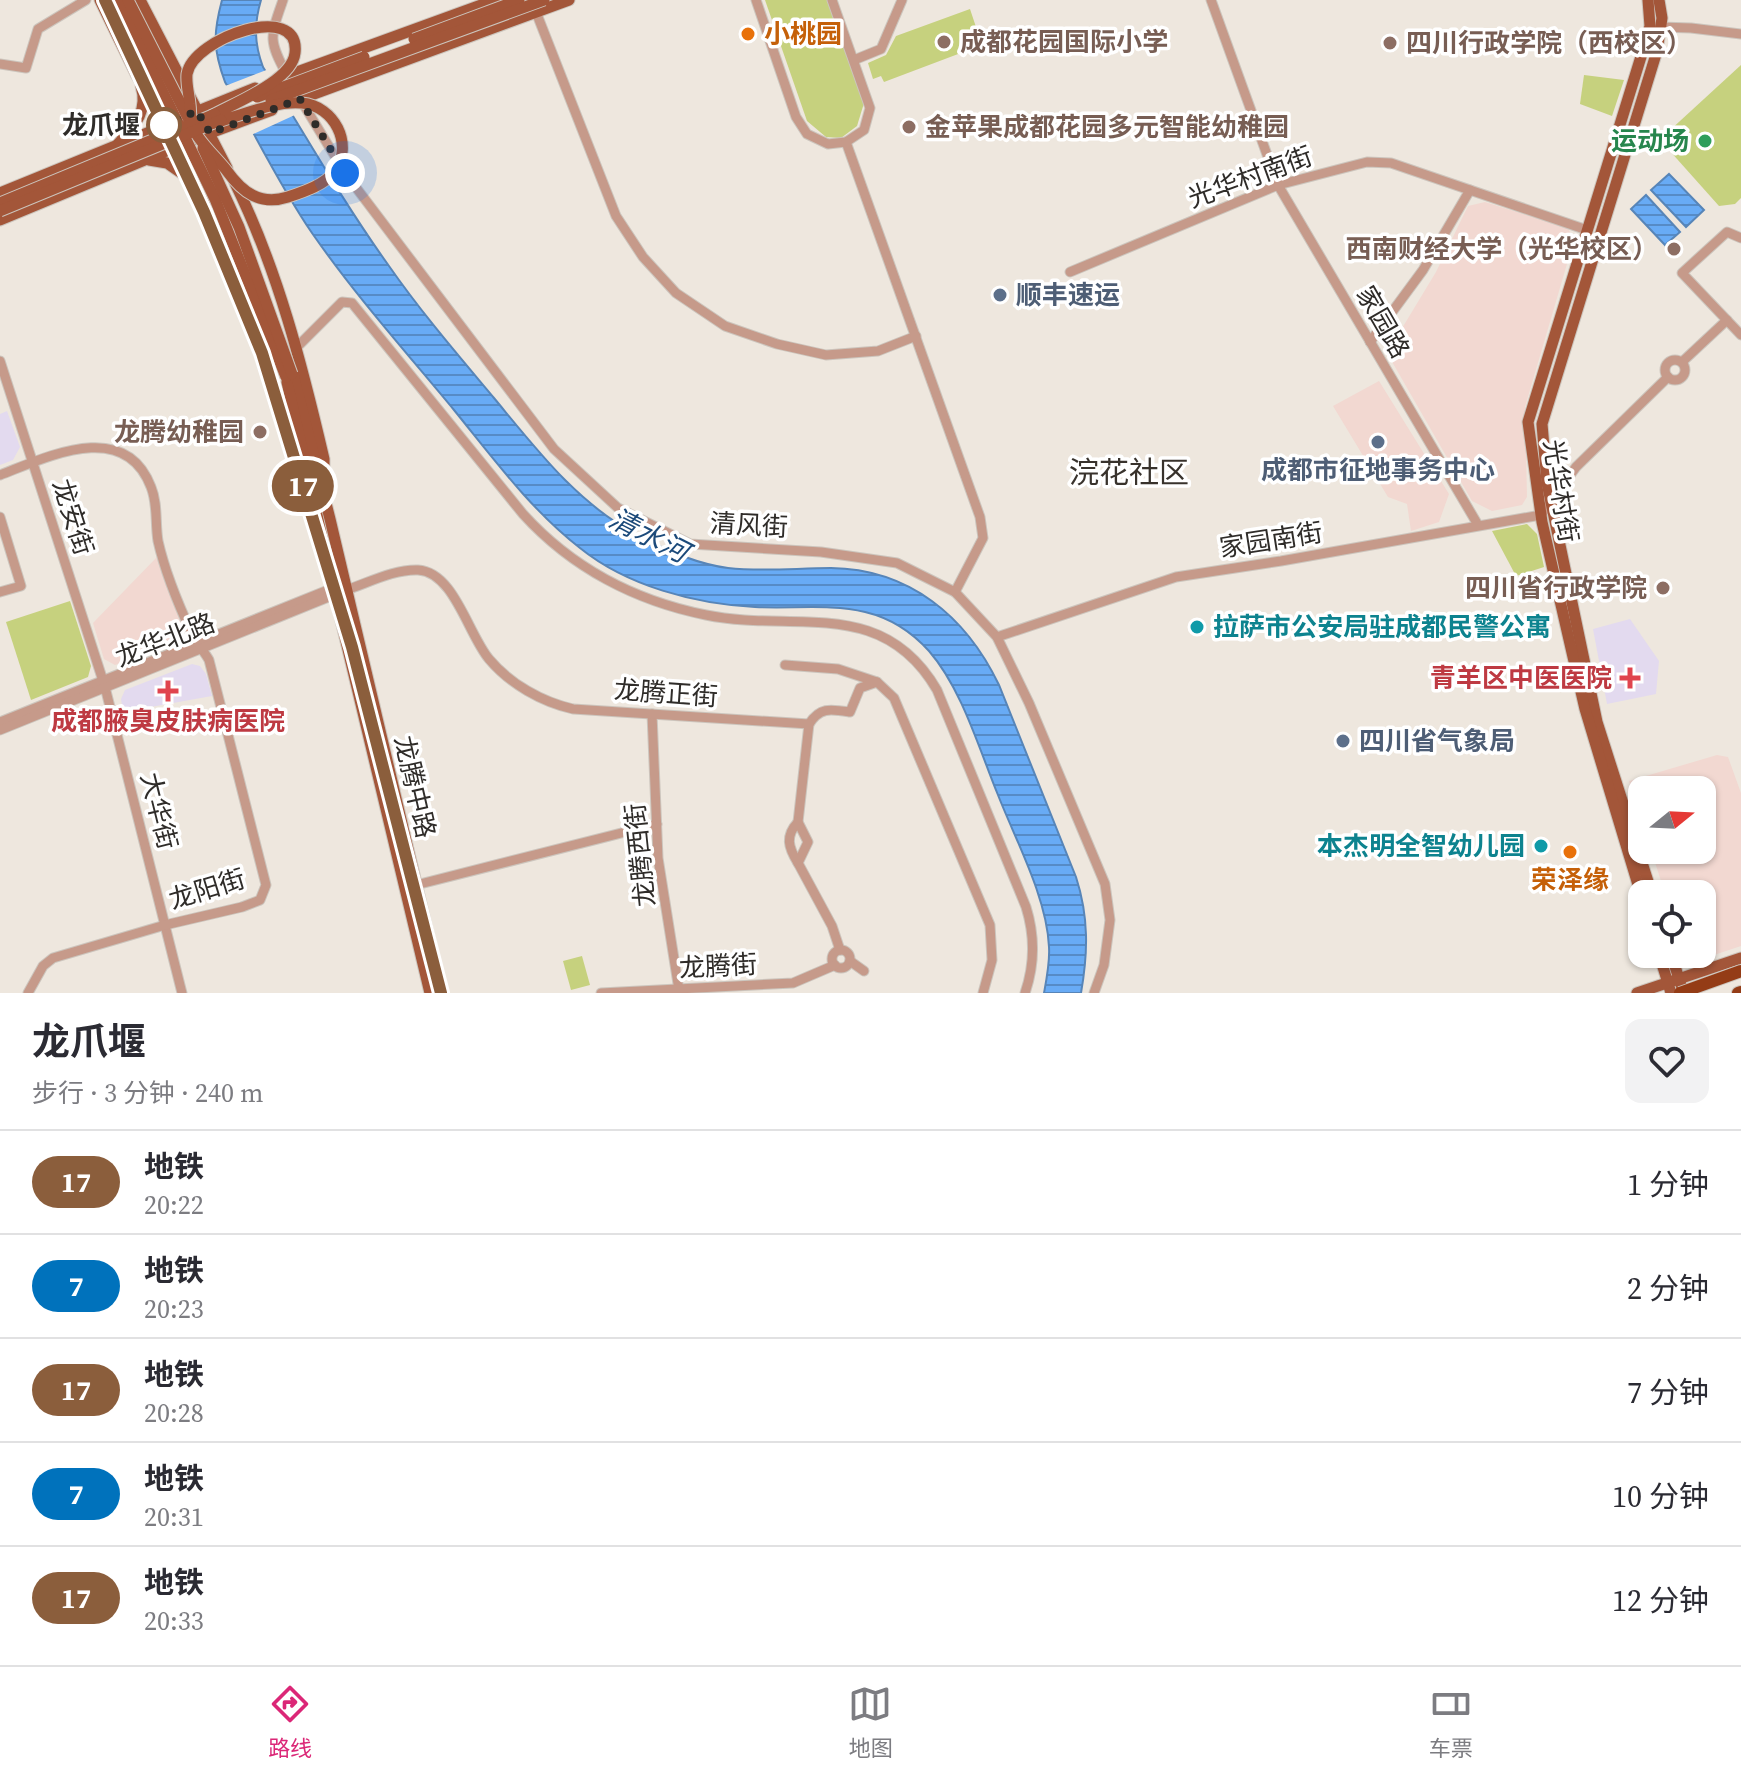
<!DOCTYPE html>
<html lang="zh">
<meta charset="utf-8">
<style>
:root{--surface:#fff;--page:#f2f2f3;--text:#2b2b33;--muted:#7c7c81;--line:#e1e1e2;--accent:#db2777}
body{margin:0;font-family:"Source Serif 4","Noto Sans SC",serif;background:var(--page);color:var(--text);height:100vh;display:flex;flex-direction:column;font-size:30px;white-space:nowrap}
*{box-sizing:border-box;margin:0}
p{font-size:26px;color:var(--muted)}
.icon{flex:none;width:44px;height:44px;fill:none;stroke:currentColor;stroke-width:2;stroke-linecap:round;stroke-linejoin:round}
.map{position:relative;height:993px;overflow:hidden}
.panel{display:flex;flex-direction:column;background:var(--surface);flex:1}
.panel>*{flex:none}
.badge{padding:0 16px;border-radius:26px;font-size:28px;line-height:52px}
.needle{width:52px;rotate:72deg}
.buttons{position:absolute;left:1628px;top:776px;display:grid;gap:16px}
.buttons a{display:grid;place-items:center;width:88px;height:88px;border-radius:16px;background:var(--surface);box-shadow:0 2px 6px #0004;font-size:40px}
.you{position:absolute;width:40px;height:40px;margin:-20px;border:6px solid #fff;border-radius:50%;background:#1a73e8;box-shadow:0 0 0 12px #1a73e833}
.map>.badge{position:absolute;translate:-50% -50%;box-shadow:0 0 0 4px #fff}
.round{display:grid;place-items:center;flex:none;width:84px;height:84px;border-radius:16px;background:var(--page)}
.headline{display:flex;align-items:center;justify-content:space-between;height:136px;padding:0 32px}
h1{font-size:38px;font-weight:700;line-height:60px}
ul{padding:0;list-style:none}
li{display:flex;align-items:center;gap:24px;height:104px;padding:0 32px;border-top:2px solid var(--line)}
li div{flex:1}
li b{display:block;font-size:30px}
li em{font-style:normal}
li .badge{min-width:88px;font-weight:700;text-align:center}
.tab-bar{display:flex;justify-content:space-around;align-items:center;height:112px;border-top:2px solid var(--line);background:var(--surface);font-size:22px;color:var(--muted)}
.tab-bar a{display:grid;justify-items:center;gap:4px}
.tab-bar .selected{color:var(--accent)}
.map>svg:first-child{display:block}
.commercial{fill:#f2d8d1}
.medical{fill:#e3daef}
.green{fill:#c6d17e}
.water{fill:url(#water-rules);stroke:#5785b8;stroke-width:2}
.pier{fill:#eee7de}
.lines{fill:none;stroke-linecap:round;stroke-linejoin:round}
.minor-casing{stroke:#ccc5bd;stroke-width:11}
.major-casing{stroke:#ccc5bd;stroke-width:13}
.highway-casing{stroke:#ccc5bd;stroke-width:14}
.minor{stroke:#c69a8a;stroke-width:9}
.major{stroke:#a35639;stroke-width:11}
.highway{stroke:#943c16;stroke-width:12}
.major-bridge-casing{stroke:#ccc5bd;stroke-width:13;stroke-linecap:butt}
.highway-bridge-casing{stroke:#ccc5bd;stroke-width:14;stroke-linecap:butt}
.major-bridge{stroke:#a35639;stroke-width:11}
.highway-bridge{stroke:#943c16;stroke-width:12}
.line-casing{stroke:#fff;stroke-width:18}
.line{stroke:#8b5e3c;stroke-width:12}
.walk{stroke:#2f2c29;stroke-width:8;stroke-dasharray:0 14.4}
.food-dot{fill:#e8710a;stroke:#fff;stroke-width:3}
.education-dot{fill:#8d6e63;stroke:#fff;stroke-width:3}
.stop-dot{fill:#fff;stroke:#8b5e3c;stroke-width:4}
.leisure-dot{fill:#2e9e5b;stroke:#fff;stroke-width:3}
.service-dot{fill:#5c6f8a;stroke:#fff;stroke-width:3}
.culture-dot{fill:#0f9aa8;stroke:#fff;stroke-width:3}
.health-dot{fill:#e0444e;stroke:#fff;stroke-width:3}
.labels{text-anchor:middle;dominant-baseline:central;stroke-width:7;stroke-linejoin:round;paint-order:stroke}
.food-label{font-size:26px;font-weight:bold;fill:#c56008;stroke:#fff;text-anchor:start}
.education-label{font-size:26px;font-weight:bold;fill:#785e54;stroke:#fff;text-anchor:start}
.stop-label{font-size:26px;font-weight:bold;fill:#2f2c29;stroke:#fff;text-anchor:end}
.leisure-label{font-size:26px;font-weight:bold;fill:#27864d;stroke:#fff;text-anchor:end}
.street-label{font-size:26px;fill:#2f2c29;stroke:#fff}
.service-label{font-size:26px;font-weight:bold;fill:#4e5e75;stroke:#fff;text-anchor:start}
.culture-label{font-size:26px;font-weight:bold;fill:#0d838f;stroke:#fff;text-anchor:start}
.health-label{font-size:26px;font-weight:bold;fill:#be3a42;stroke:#fff;text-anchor:end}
.water-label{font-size:28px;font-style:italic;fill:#1c4a7a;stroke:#fff}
.quarter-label{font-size:30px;fill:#38322c;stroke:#fff}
</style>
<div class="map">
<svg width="1741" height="993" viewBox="0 0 1741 993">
<defs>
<pattern id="water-rules" width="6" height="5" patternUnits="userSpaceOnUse" patternTransform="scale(2)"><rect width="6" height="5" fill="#68abf5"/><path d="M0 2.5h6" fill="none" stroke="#568bc6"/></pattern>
</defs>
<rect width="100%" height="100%" fill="#eee7de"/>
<g class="commercial">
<path d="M1485 202 1568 228 1574 240 1525 407 1527 497 1522 505 1492 511 1472 501 1387 353 1436 272 1468 206Z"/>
<path d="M1379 381 1449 494 1439 522 1411 531 1407 504 1388 497 1333 406Z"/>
<path d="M158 556 184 632 179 641 115 665 104 659 93 623Z"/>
<path d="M1717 755 1728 757 1741 793V946L1705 958 1697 954H1702V894H1672L1661 881 1651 850H1702V790H1642V822L1629 781Z"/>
</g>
<g class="medical">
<path d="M7 411 20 447 13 460 0 465V414Z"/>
<path d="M1630 619 1659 661 1656 694 1607 704 1593 629Z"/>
<path d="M192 664 200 666 206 674 212 696 123 712 121 699 125 690Z"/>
</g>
<g class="green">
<path d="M765 0H827L864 103 857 126 841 138 826 137 807 121Z"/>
<path d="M970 9 982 45 884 82 881 76 873 79 868 63 886 55 896 36Z"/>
<path d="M1741 65V198L1735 204 1719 206 1669 150 1668 132Z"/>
<path d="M1584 75 1624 80 1612 116 1580 104Z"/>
<path d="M1527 524 1537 534 1544 567 1516 576 1492 531Z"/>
<path d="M70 601 91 666 88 677 31 700 6 622Z"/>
<path d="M582 956 590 985 571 990 563 961Z"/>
</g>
<g class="water">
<path d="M222 0H261C254 24 254 43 263 67 304 133 343 202 389 266 421 312 458 355 494 398 537 450 577 503 637 535 665 550 696 564 728 568 762 572 797 568 831 568 909 569 966 616 999 685L1076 877C1089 917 1088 953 1081 993H1044C1047 977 1050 962 1049 947 1047 898 1016 841 998 795 979 749 962 689 929 651 878 594 820 610 755 607 695 604 627 586 580 548 531 510 493 458 454 410 406 352 355 295 312 233 279 185 254 132 225 82 213 49 213 34 222 0Z"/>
<path d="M1669 174 1704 210 1686 227 1651 190Z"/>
<path d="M1646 195 1680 232 1665 245 1631 209Z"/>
<path d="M1704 918 1714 924C1716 934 1712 941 1704 946Z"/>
</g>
<path class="pier" d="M269 69 297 114 251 135 225 86Z"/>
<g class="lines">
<g class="minor-casing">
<g id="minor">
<path d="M283 0C270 37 268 40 287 75"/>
<path d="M756 0 796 117 807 134 828 144 846 142 864 130 870 108 832 0"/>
<path d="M1211 0 1278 185 1478 525"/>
<path d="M536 12 616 216 643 257 676 293 725 326 777 344 826 355 878 351 916 336"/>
<path d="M1660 27 1691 28 1741 34"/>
<path d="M854 60 881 49 902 0"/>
<path d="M0 64 26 68 38 29 86 0"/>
<path d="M302 102 345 173 554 449 618 508 690 544 821 552 897 563 955 592 997 637 1029 703 1105 884 1110 920 1104 965 1094 993"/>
<path d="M846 142 980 517 983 538 955 592"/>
<path d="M1741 238 1727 232 1682 273 1741 335"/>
<path d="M1070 272 1278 185 1367 162 1391 163 1587 230"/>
<path d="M1370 342 1423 270 1470 190"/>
<path d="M296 348 342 302 352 303 523 514C572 568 636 601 706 615 793 633 882 595 937 690L1026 907C1035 936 1035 964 1025 993"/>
<circle cx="1675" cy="370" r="10"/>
<path d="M0 361 105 687 182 993"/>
<path d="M1682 362 1727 320"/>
<path d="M0 475C47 457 125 418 151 487 158 504 155 523 158 541 165 572 179 606 192 634 197 644 204 651 209 660L266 885 260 900 242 907 165 925 53 958 43 966 28 993"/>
<path d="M0 517 21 586 0 592"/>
<path d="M997 637 1176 577 1281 561 1541 515 1576 467 1668 377"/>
<path d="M785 665 838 669 877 682"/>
<path d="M652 714 658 858 679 990"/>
<path d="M0 722 338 586"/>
<path d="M809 724C820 707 830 709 850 712L860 688 877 682 894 698 990 925 992 960 983 993"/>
<path d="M0 730 346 590C368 583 394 569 418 570 454 572 468 634 489 659 510 684 542 702 573 709L809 724 798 822 808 842 798 863 832 926 840 950"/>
<path d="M798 822C785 836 788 847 798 863"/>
<path d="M416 885 657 824"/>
<circle cx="841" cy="959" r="9"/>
<path d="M850 961 864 971"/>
<path d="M601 993 793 983 835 965"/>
</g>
</g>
<g class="major-casing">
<g id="major">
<path d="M100 0 136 74 167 125 207 208 247 303 296 464 306 490"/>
<path d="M140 0 227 168"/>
<path d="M278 79 495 0"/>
<path d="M292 102 569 0"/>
<path d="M193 113 255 88"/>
<path d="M118 144C134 126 149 111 141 86"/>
<path d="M149 160 167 163 190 179"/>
<path d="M235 183C278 270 302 365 324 459V479"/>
<path d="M0 193 174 122"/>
<path d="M0 220 210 133 272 110"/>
<path d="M293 374 330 519 442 993"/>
<path d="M287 382 335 595 430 993"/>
<path d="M1652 894 1597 722 1547 483 1542 424 1657 51 1662 18 1659 0"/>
<path d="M1642 898 1585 709 1542 522 1528 422 1644 47 1650 26 1648 0"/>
<path d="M1659 954 1671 993"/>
<path d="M1671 954 1681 985"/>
<path d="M1637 993 1741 958"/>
</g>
</g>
<g class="highway-casing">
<path id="highway" d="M1738 993 1741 992"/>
</g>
<use href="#minor" class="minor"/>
<use href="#major" class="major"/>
<use href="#highway" class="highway"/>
<g class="major-bridge-casing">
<g id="major-bridge">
<path d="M118 0 215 199 286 377"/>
<path d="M128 0 190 122"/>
<path d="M414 39 519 0"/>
<path d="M257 97 364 57"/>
<path d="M271 100 544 0"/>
<path d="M211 116C234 103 292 81 295 53 301 0 193 38 187 74 186 84 189 94 190 104 191 111 190 122 193 128 198 141 218 159 227 171 242 192 260 206 288 197 303 192 325 185 335 171 354 144 334 106 302 103 277 100 239 116 214 123"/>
<path d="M203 148 239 227 292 374"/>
<path d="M0 203 215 114"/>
<path d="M0 211 221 120"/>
</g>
</g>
<g class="highway-bridge-casing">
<path id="highway-bridge" d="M1680 993 1741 971"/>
</g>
<use href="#major-bridge" class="major-bridge"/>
<use href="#highway-bridge" class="highway-bridge"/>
</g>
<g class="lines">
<g class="line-casing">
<path id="line" d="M105 0 204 212 262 353 352 647 441 993"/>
</g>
<use href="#line" class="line"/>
<path class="walk" d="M164 125 197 111 210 133 300 99 345 173"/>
</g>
<g class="food-dot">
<circle cx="748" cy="34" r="8"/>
<circle cx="1570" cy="852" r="8"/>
</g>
<g class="education-dot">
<circle cx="944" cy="42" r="8"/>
<circle cx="1390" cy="43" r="8"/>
<circle cx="909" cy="127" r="8"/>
<circle cx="1674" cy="249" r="8"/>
<circle cx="260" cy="432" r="8"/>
<circle cx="1663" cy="588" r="8"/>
</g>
<circle class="stop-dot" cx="164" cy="125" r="16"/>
<circle class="leisure-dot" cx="1705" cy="141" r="8"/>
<g class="service-dot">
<circle cx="1000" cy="295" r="8"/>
<circle cx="1378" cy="442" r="8"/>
<circle cx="1343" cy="741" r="8"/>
</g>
<g class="culture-dot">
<circle cx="1197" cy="627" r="8"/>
<circle cx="1541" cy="846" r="8"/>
</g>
<g class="health-dot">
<path d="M1626 666h8v8h8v8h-8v8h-8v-8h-8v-8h8z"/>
<path d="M164 679h8v8h8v8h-8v8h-8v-8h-8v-8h8z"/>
</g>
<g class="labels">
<g class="food-label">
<text x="764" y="34">小桃园</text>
<text x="1570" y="880" text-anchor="middle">荣泽缘</text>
</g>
<g class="education-label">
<text x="960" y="42">成都花园国际小学</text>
<text x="1406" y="43">四川行政学院（西校区）</text>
<text x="925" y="127">金苹果成都花园多元智能幼稚园</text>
<text x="1658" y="249" text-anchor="end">西南财经大学（光华校区）</text>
<text x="244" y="432" text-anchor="end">龙腾幼稚园</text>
<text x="1647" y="588" text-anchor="end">四川省行政学院</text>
</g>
<g class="stop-label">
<text x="140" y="125">龙爪堰</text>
</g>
<g class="leisure-label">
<text x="1689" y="141">运动场</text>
</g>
<g class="street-label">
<text transform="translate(1250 177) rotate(-20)">光华村南街</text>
<text transform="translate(1383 322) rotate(60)">家园路</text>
<text transform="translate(1561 491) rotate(81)">光华村街</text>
<text transform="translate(73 517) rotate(72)">龙安街</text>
<text transform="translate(749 525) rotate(3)">清风街</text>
<text transform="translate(1271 540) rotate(-9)">家园南街</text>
<text transform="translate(165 640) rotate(-21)">龙华北路</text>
<text transform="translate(666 693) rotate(4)">龙腾正街</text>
<text transform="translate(415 787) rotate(77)">龙腾中路</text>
<text transform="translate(159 811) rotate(76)">大华街</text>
<text transform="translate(640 855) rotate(-96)">龙腾西街</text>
<text transform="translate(207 889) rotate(-17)">龙阳街</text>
<text transform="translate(718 966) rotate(-3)">龙腾街</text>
</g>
<g class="service-label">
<text x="1016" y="295">顺丰速运</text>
<text x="1378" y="470" text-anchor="middle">成都市征地事务中心</text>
<text x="1359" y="741">四川省气象局</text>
</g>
<g class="culture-label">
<text x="1213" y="627">拉萨市公安局驻成都民警公寓</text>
<text x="1525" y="846" text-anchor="end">本杰明全智幼儿园</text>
</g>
<g class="health-label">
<text x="1612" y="678">青羊区中医医院</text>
<text x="168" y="721" text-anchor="middle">成都腋臭皮肤病医院</text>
</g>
<g class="water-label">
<text transform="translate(649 535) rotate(27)">清水河</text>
</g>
<g class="quarter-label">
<text x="1129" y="472">浣花社区</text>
</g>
</g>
</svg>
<div class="buttons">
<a><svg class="needle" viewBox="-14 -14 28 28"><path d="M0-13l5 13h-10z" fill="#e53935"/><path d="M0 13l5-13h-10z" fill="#7c7c81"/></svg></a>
<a><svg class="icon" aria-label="locate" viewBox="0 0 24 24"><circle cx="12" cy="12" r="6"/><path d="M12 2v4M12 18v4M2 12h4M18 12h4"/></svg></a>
</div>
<div class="you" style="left:345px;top:173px"></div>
<b class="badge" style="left:303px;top:486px;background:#8b5e3c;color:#fff">17</b>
</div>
<section class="panel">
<div class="headline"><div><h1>龙爪堰</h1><p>步行 · 3 分钟 · 240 m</p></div><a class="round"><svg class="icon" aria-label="heart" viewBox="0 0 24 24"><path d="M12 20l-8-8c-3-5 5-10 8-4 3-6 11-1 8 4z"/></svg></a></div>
<ul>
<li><span class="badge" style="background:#8b5e3c;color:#fff">17</span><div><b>地铁</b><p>20:22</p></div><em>1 分钟</em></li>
<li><span class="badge" style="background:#0072bc;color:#fff">7</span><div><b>地铁</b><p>20:23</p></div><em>2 分钟</em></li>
<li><span class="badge" style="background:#8b5e3c;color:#fff">17</span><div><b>地铁</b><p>20:28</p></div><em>7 分钟</em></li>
<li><span class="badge" style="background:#0072bc;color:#fff">7</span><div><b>地铁</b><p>20:31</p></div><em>10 分钟</em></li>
<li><span class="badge" style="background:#8b5e3c;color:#fff">17</span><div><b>地铁</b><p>20:33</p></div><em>12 分钟</em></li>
</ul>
</section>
<nav class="tab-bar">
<a class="selected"><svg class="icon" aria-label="directions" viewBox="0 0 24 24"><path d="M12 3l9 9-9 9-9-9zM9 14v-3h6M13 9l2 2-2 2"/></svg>路线</a>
<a><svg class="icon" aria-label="map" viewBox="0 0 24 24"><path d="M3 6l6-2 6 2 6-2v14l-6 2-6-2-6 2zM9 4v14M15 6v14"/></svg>地图</a>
<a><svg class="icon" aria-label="tickets" viewBox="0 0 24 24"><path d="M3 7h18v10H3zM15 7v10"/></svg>车票</a>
</nav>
